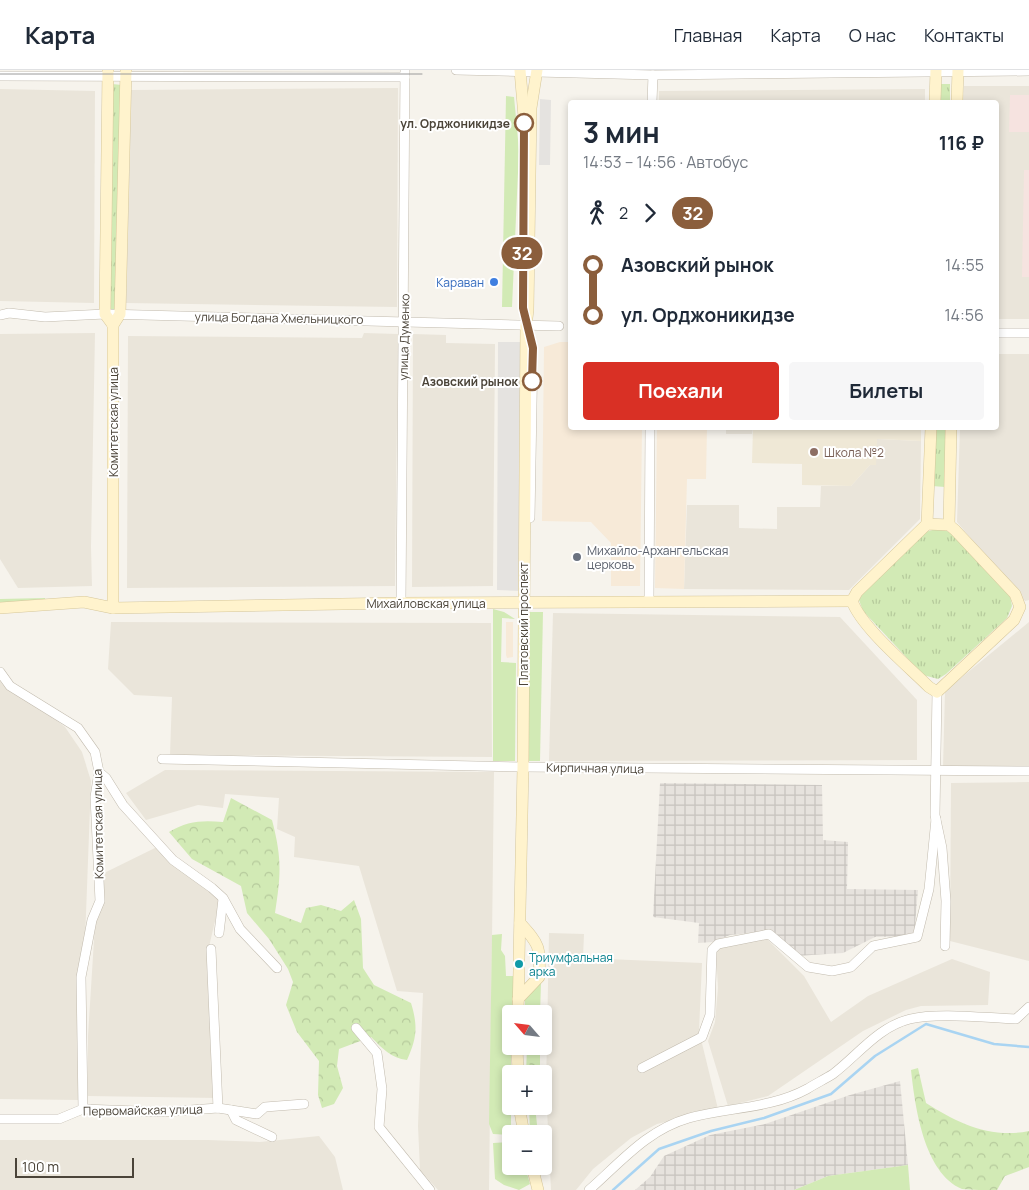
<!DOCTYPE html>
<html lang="ru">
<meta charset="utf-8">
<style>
:root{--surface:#fff;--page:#f6f6f7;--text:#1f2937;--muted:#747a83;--line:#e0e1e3;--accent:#d93025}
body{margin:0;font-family:Manrope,sans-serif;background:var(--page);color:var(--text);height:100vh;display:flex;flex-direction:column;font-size:19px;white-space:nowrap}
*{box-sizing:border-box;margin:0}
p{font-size:16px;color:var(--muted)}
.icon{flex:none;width:28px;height:28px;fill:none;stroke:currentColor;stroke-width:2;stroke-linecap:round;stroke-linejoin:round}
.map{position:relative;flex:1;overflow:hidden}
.sheet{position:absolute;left:568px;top:30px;width:431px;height:330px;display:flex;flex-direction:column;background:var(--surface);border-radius:5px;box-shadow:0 2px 8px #0003}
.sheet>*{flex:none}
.badge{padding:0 10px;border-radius:16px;font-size:18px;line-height:32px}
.needle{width:32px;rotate:298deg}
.fabs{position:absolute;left:502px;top:935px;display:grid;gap:10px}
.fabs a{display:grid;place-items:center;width:50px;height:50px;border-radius:5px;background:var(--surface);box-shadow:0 2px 8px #0003;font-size:25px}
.scale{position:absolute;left:15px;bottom:12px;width:119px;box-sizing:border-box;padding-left:5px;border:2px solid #4b4439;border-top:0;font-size:14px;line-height:18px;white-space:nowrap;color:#4b4439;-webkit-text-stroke:4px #fff;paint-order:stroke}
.map>.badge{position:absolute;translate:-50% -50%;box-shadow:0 0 0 2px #fff}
.legs{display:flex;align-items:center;gap:8px;height:55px;padding:0 15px;font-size:16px}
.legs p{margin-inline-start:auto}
.head{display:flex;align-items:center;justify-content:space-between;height:85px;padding:0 15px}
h1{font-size:28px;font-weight:700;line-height:38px}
.action{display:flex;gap:10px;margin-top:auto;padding:10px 15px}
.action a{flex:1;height:58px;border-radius:5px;background:var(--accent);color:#fff;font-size:20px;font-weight:700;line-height:58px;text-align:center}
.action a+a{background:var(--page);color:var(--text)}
ul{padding:0 15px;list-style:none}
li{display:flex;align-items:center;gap:18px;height:50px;font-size:19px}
li i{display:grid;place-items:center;width:8px;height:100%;margin:0 6px;background:currentColor}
li i::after{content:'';width:12px;height:12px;margin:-6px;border:4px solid;border-radius:50%;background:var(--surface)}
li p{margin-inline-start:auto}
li:first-child i{background:linear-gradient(#0000 50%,currentColor 0)}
li:last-child i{background:linear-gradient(currentColor 50%,#0000 0)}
header{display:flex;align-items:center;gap:30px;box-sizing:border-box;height:70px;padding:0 25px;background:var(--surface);border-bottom:1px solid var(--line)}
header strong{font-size:24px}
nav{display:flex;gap:28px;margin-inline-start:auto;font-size:18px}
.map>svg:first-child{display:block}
.residential{fill:#eae5da}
.commercial{fill:#f7ead8}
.industrial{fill:url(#industrial-grid)}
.education{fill:#efe8d6}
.medical{fill:#f6e3e0}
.green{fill:#d2eab5}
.forest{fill:url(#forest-crowns)}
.park{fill:url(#park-tufts)}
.parking{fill:#e5e3e0}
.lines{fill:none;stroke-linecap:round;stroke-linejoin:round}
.stream{stroke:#a9d4f2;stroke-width:2.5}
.street-casing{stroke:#c2bbae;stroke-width:10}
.secondary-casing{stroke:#d6c79b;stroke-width:12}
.street{stroke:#fff;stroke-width:9}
.secondary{stroke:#fff3cd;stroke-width:11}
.tram{stroke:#9a9a9a;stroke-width:1}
.line-1-casing{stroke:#fff;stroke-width:11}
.line-1{stroke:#8b5e3c;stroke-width:8}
.stop-1-dot{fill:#fff;stroke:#8b5e3c;stroke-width:2.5}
.shop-dot{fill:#3f7fe0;stroke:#fff;stroke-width:2}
.education-dot{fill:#8d6e63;stroke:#fff;stroke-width:2}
.worship-dot{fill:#6b7280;stroke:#fff;stroke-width:2}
.culture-dot{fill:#0f9aa8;stroke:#fff;stroke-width:2}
.labels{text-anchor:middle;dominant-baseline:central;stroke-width:4;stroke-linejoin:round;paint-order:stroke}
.stop-label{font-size:12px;font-weight:bold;fill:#4b4439;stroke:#fff;text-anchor:end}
.shop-label{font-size:12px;fill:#366cbe;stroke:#fff;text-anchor:end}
.street-label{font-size:12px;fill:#4b4439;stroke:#fff}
.education-label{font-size:12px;fill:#785e54;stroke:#fff;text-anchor:start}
.worship-label{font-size:12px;fill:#5b616d;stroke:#fff;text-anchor:start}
.culture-label{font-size:12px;fill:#0d838f;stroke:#fff;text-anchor:start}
</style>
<header>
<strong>Карта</strong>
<nav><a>Главная</a><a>Карта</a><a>О нас</a><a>Контакты</a></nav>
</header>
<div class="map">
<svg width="1029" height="1120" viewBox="0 0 1029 1120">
<defs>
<pattern id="industrial-grid" width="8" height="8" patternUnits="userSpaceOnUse" patternTransform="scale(1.25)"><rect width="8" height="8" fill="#e6e2dd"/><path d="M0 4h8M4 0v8" fill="none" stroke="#c7c3be"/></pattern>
<pattern id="forest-crowns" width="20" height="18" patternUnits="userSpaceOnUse" patternTransform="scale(1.25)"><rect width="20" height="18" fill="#d2eab5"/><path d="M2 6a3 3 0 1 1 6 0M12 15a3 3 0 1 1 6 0" fill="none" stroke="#b6ca9c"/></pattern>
<pattern id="park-tufts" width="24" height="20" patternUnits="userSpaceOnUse" patternTransform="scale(1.25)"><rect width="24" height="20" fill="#d2eab5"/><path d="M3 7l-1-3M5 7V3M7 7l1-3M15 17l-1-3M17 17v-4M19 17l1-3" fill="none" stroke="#b6ca9c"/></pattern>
</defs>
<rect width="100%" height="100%" fill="#f6f3ec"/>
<g class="residential">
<path d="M964 16H1029V249H996V32H963Z"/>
<path d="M398 18 397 237 126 233 131 20Z"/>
<path d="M0 19 95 21 94 233 0 231Z"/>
<path d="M925 19V32H659V21Z"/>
<path d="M95 263 91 477 92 516 18 518 0 489V264Z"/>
<path d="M364 263 398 264 395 516 127 518 128 266 362 268Z"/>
<path d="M413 264 446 265V273L495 274 493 516 412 517Z"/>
<path d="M996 284H1029V530L1025 531 1004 508 957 452 960 358H996Z"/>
<path d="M726 358H753L752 364H726Z"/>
<path d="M877 369 921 371 920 449 849 520 684 519 687 435H739V458L777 459V437H820L821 416H851L870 395Z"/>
<path d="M553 543 840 547 917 630V690L549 691Z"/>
<path d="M111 552 491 553 492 687 170 685 172 627 134 625 108 599Z"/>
<path d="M1029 552V697L943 698 945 621Z"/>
<path d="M0 607 65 657 82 682 91 711 79 1030 0 1029Z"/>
<path d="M165 700 494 702 489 1120H438L420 1100 418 1056 423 923 397 921 359 796 294 787 295 767 277 759 279 728 225 724 223 738 198 735 146 750 126 723Z"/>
<path d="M1029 712V891L950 871 951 713Z"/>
<path d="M159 776 220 830 207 885 217 1028 88 1026V966L98 806Z"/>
<path d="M549 863 584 864 583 888 702 893 699 961 718 1039 657 1054 631 1068 593 1099 576 1120H551L546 1019Z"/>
<path d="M766 868 804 906 831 952 868 926 952 889 990 902 988 935 921 936 906 940 863 961 768 1026 728 1036 708 971 715 952 718 918 716 883 719 877Z"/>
<path d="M319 1066 335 1087 343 1120H0V1070H208L260 1072Z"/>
</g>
<g class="commercial">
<path d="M560 272H570V358H642L640 516H611V473L591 452 542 451 544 277Z"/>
<path d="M657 358H707L706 409H687L684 519 655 518Z"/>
<path d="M506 552H513V587L507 588 506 585Z"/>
</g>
<g class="industrial">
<path d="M660 713 822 715 823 770 848 772 847 819 918 820 914 866 875 867 843 883 796 886 773 861 730 865 713 872 698 873 699 853 653 847Z"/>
<path d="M900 1011 908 1095 828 1106 794 1120H635L650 1107 664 1086 710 1065 765 1054 850 1025Z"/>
</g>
<path class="education" d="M753 358 921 360V371L877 369 876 395H870L851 416 802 415V394L752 393Z"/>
<g class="medical">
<path d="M1010 25H1029V62H1009Z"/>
<path d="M1024 100H1029V207H1022Z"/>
</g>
<g class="green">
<path d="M506 26 514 27 519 80 512 237H502Z"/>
<path d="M45 528V529L0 533V529Z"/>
<path d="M493 539 504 542 515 549 502 548 501 592 516 593 515 691H493Z"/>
<path d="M530 542H543L540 691H528Z"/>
<path d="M502 864 501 880 505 886 506 906H514L513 944H511V1065L493 1064 489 1054 492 865Z"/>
<path d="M541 912 540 944H525V930Z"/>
<path d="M527 976H540V1004H526Z"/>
<path d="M511 1072V1096H525L530 1114 519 1120 504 1115 495 1109 493 1073Z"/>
<path d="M908 1095 910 1120H794L828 1106Z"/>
</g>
<g class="forest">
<path d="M231 728 272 750C282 788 281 805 275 843L301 853 306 838 321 835 341 841 354 830 361 849 363 898 374 915 411 933C418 956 417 968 407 990 391 988 383 979 371 967L339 979 337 996 343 1018 334 1034 322 1038 318 1025 319 991 297 962 286 935 293 912 288 899 269 869 247 843 241 816 192 789 169 762C187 751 202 750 223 752Z"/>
<path d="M534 978 536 983 537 1004H530L529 981Z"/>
<path d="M918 998 926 1033C957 1053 991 1069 1029 1061V1097L1005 1106 997 1120C987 1120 971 1120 962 1119 924 1103 915 1037 911 1000Z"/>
<path d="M529 1036H535L538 1064H530Z"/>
</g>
<g class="park">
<path d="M112 14 122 15 117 240H107Z"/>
<rect x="940" y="14" width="10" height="18"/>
<path d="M934 358H946L945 417 932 416Z"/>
<path d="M940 458 951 463 1010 526 1012 536 1007 548 946 604 938 609 923 605 863 541 859 530 864 521 925 462Z"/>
</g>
<g class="parking">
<path d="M540 29 551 30 550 95H539Z"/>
<path d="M498 272H521V521L497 520Z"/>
</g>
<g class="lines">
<path class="stream" d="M613 1120 659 1079 711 1061 764 1048 831 1024 875 986 926 954 994 974 1029 977"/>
<g class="street-casing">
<g id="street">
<path d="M456 0 653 5 1029 1"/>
<path d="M0 6 405 7"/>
<path d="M652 32 653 5"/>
<path d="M0 245 9 243 45 247 105 244 559 256"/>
<path d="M996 263H1029"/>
<path d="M529 264 533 278 530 448"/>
<path d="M649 531 650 358"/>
<path d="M401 533 405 0"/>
<path d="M0 602 10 616 78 658 95 682 99 702 95 727 100 831 92 850 81 907 83 1039"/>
<path d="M937 622 935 745 942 778 946 831 945 876"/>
<path d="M162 689 523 697 1029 701"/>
<path d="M99 702 106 708 123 735 173 790 212 818 223 828 240 859 277 898"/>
<path d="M219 863 223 829"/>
<path d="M211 879 218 1038"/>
<path d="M356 958 377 983 382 1019 379 1057 430 1120"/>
<path d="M642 998 702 967 710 945 712 880 718 874 769 864 808 897 832 901 851 897 873 876 917 867 929 819 936 749"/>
<path d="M231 1040 236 1050 272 1067"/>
<path d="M0 1049H59L83 1039 163 1042 218 1038 257 1044 265 1037 304 1034"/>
<path d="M589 1120C621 1092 647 1060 689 1048 729 1037 770 1039 807 1019 815 1014 825 1009 833 1004 858 985 878 957 910 949 939 942 986 948 1016 949L1029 937"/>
</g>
</g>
<g class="secondary-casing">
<g id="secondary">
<path d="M108 0 105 244 113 255"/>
<path d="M520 0 524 47"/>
<path d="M935 32 936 0"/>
<path d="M957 32 958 0"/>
<path d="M927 454 949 455 955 460 1015 524 1020 537 1014 550 937 622 929 617C908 596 862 558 852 531L857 522Z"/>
<path d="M927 454 931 358"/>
<path d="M949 455 951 358"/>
<path d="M0 538 84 532 113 538 401 533 852 531"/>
<path d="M113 538V255L120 244 126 0"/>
<path d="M519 889 523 697 526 256 528 240 531 38 537 0"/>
<path d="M518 929 539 907C541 877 539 874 520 853"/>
<path d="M518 944 519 900"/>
<path d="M517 976 518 1004"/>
<path d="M519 1036 524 1064"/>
<path d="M532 1096 538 1120"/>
</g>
</g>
<use href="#street" class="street"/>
<use href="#secondary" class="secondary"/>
<path class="tram" d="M0 4H422"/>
</g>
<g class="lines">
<g class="line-1-casing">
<path id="line-1" d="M524 53 523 238 533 278 532 311"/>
</g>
<use href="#line-1" class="line-1"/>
</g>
<g class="stop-1-dot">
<circle cx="524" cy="53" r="9"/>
<circle cx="532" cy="311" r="9"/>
</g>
<circle class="shop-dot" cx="494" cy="212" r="5"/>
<circle class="education-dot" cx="814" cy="382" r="5"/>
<circle class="worship-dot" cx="577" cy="487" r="5"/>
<circle class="culture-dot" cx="519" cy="894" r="5"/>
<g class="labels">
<g class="stop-label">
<text x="510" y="53">ул. Орджоникидзе</text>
<text x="518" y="311">Азовский рынок</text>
</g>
<g class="shop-label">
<text x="484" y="212">Караван</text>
</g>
<g class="street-label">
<text transform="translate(279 248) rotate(1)">улица Богдана Хмельницкого</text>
<text transform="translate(404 267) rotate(-89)">улица Думенко</text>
<text transform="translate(113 352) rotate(-90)">Комитетская улица</text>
<text x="426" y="533">Михайловская улица</text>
<text transform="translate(523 554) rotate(-90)">Платовский проспект</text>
<text transform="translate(595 698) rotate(1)">Кирпичная улица</text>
<text transform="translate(98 754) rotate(-91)">Комитетская улица</text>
<text transform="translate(143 1040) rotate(-1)">Первомайская улица</text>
</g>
<g class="education-label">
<text x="824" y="382">Школа №2</text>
</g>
<g class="worship-label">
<text x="587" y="480">Михайло-Архангельская<tspan x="587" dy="14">церковь</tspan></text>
</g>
<g class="culture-label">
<text x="529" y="887">Триумфальная<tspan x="529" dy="14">арка</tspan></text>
</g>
</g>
</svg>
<div class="fabs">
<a><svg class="needle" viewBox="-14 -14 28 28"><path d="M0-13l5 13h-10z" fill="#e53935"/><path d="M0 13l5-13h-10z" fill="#747a83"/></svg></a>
<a>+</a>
<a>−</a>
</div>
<div class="scale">100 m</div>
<b class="badge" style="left:522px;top:183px;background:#8b5e3c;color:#fff">32</b>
<section class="sheet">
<div class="head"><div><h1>3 мин</h1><p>14:53 – 14:56 · Автобус</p></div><b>116 ₽</b></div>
<div class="legs"><svg class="icon" aria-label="walk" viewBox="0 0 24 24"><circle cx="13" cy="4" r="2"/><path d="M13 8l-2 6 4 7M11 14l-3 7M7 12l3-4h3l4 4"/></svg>2<svg class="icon" aria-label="forward" viewBox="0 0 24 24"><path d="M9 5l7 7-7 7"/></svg><b class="badge" style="background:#8b5e3c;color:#fff">32</b></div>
<ul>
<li><i style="color:#8b5e3c"></i><b>Азовский рынок</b><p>14:55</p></li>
<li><i style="color:#8b5e3c"></i><b>ул. Орджоникидзе</b><p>14:56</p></li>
</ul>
<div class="action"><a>Поехали</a><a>Билеты</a></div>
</section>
</div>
